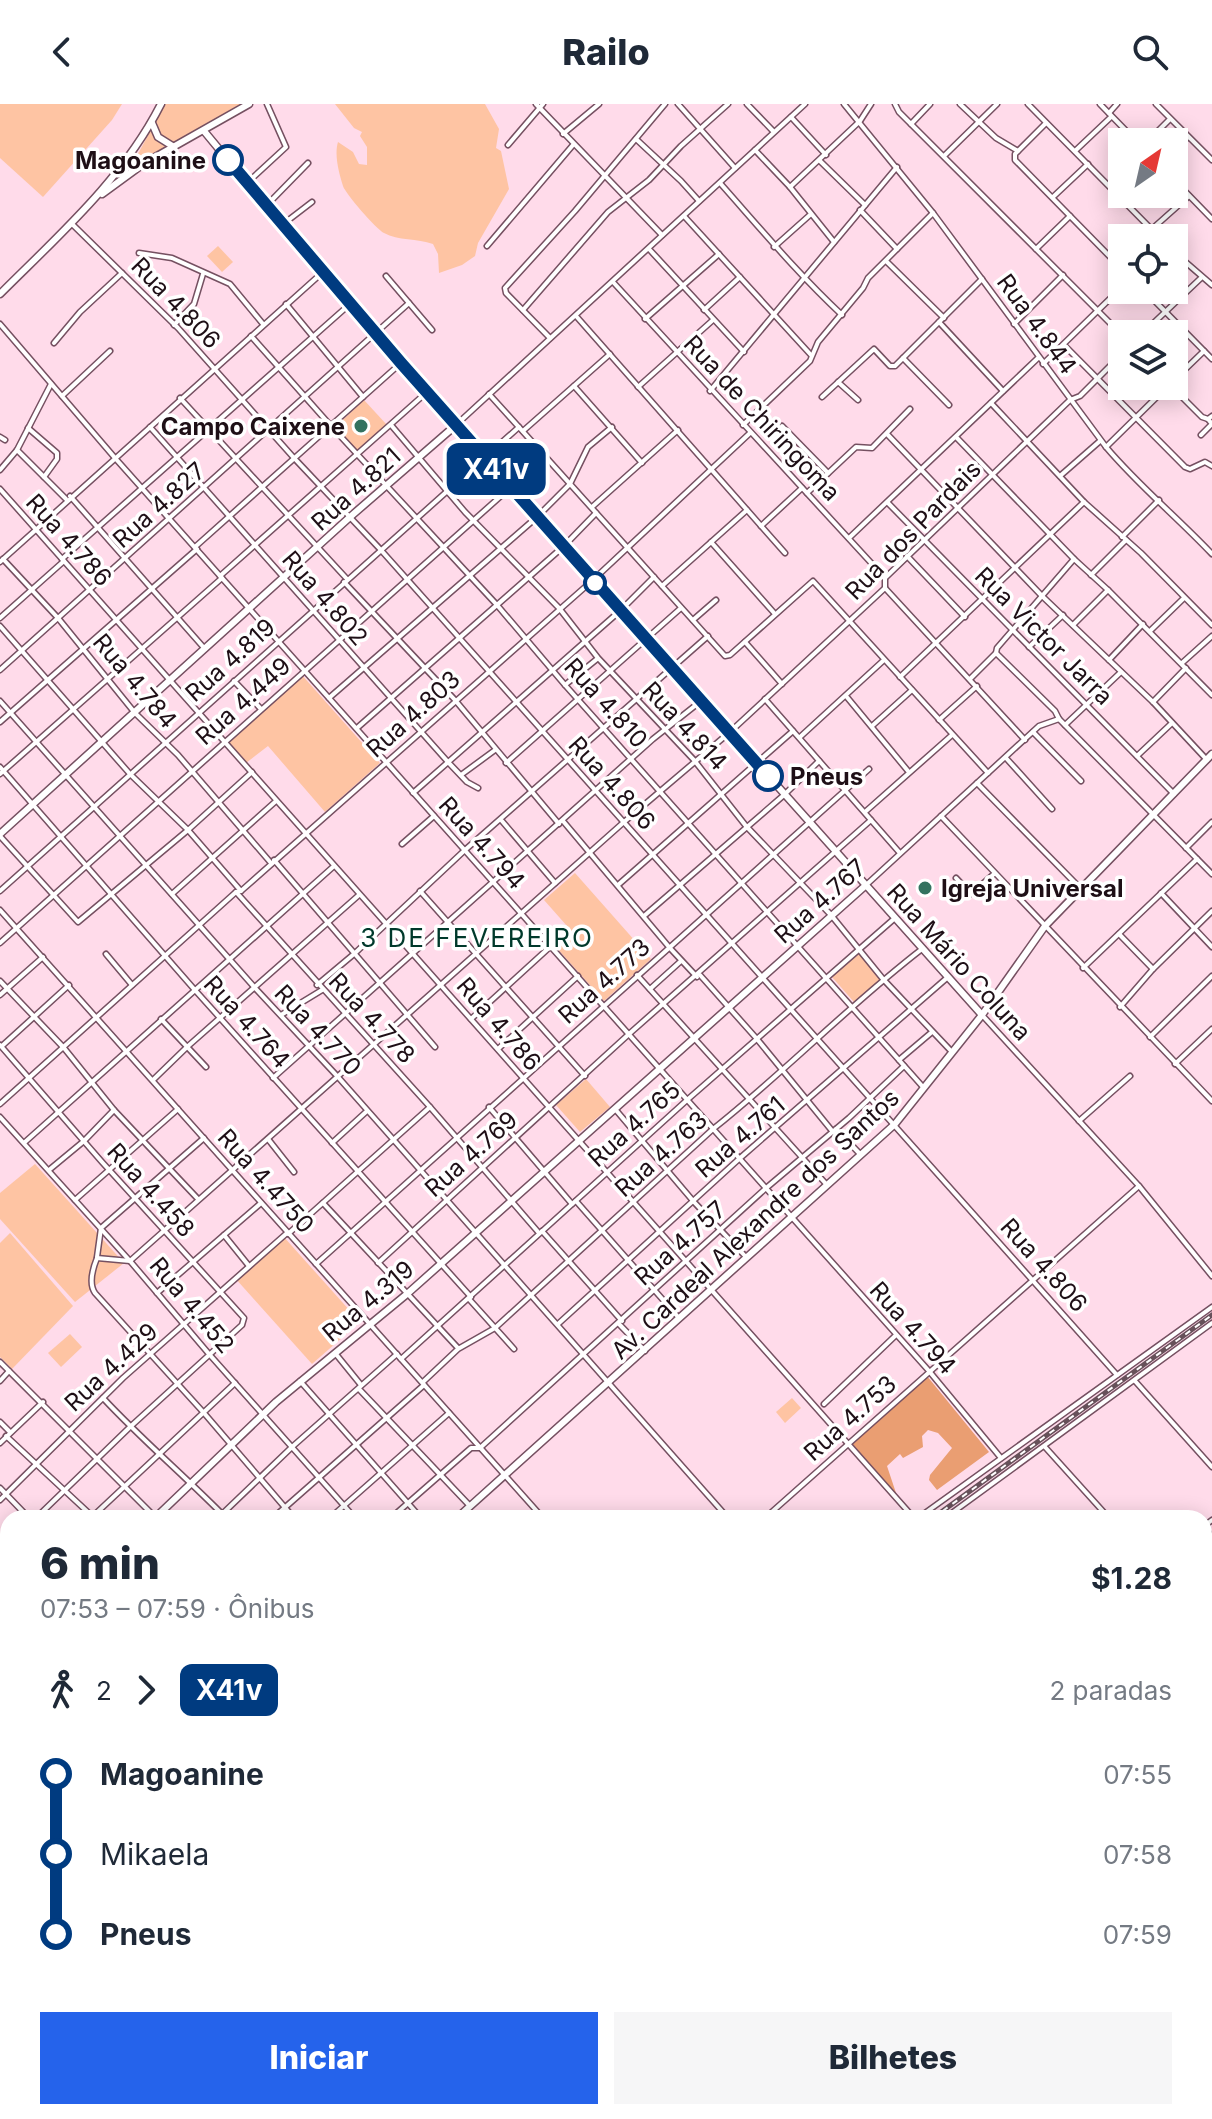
<!DOCTYPE html>
<html lang="pt">
<meta charset="utf-8">
<style>
:root{--surface:#fff;--page:#f6f6f7;--text:#1f2937;--muted:#747a83;--accent:#2563eb}
body{margin:0;font-family:Inter,sans-serif;background:var(--page);color:var(--text);height:100vh;display:flex;flex-direction:column;font-size:30px;white-space:nowrap}
*{box-sizing:border-box;margin:0}
p{font-size:26px;color:var(--muted)}
.icon{flex:none;width:44px;height:44px;fill:none;stroke:currentColor;stroke-width:2;stroke-linecap:round;stroke-linejoin:round}
.map{position:relative;flex:1;overflow:hidden}
.details{position:absolute;left:0px;top:1406px;width:1212px;height:610px;display:flex;flex-direction:column;background:var(--surface);border-radius:24px 24px 0 0;box-shadow:0 4px 20px #0003}
.details>*{flex:none}
.badge{padding:0 16px;border-radius:12px;font-size:28px;line-height:52px}
.needle{width:52px;rotate:34deg}
.buttons{position:absolute;left:1108px;top:24px;display:grid;gap:16px}
.buttons a{display:grid;place-items:center;width:80px;height:80px;border-radius:0px;background:var(--surface);box-shadow:0 4px 20px #0003;font-size:40px}
.map>.badge{position:absolute;translate:-50% -50%;box-shadow:0 0 0 4px #fff}
.legs{display:flex;align-items:center;gap:12px;height:88px;padding:0 40px;font-size:26px}
.legs p{margin-inline-start:auto}
.overview{display:flex;align-items:center;justify-content:space-between;height:136px;padding:0 40px}
h1{font-size:44px;font-weight:800;line-height:60px}
.cta{display:flex;gap:16px;margin-top:auto;padding:16px 40px}
.cta a{flex:1;height:92px;border-radius:0px;background:var(--accent);color:#fff;font-size:32px;font-weight:800;line-height:92px;text-align:center}
.cta a+a{background:var(--page);color:var(--text)}
ul{padding:0 40px;list-style:none}
li{display:flex;align-items:center;gap:28px;height:80px;font-size:30px}
li i{display:grid;place-items:center;width:12px;height:100%;margin:0 10px;background:currentColor}
li i::after{content:'';width:20px;height:20px;margin:-10px;border:6px solid;border-radius:50%;background:var(--surface)}
li p{margin-inline-start:auto}
li:first-child i{background:linear-gradient(#0000 50%,currentColor 0)}
li:last-child i{background:linear-gradient(currentColor 50%,#0000 0)}
header{display:flex;justify-content:space-between;align-items:center;height:104px;padding:0 40px;background:var(--surface);font-size:36px;font-weight:800}
.map>svg:first-child{display:block}
.green{fill:#fec4a3}
.forest{fill:#ea9e72}
.lines{fill:none;stroke-linecap:round;stroke-linejoin:round}
.street-casing{stroke:#755061;stroke-width:7}
.secondary-casing{stroke:#755061;stroke-width:9}
.street{stroke:#fff;stroke-width:4}
.secondary{stroke:#fff;stroke-width:6}
.rail-casing{stroke:#67515a;stroke-width:5}
.rail{stroke:#fff;stroke-width:2;stroke-dasharray:6;stroke-linecap:butt}
.line-1-casing{stroke:#fff;stroke-width:18}
.line-1{stroke:#003b80;stroke-width:12}
.stop-1-dot{fill:#fff;stroke:#003b80;stroke-width:4}
.poi-dot{fill:#33725f;stroke:#fff;stroke-width:3}
.labels{text-anchor:middle;dominant-baseline:central;stroke-width:7;stroke-linejoin:round;paint-order:stroke}
.stop-label{font-size:24px;font-weight:bold;fill:#1e0f16;stroke:#fff;text-anchor:end}
.street-label{font-size:24px;fill:#1e0f16;stroke:#fff}
.poi-label{font-size:24px;font-weight:bold;fill:#1e0f16;stroke:#fff;text-anchor:end}
.neighbourhood-label{font-size:26px;letter-spacing:2px;fill:#00392b;stroke:#fff}
</style>
<header><svg class="icon" aria-label="back" viewBox="0 0 24 24"><path d="M15 5l-7 7 7 7"/></svg>Railo<svg class="icon" aria-label="search" viewBox="0 0 24 24"><circle cx="10" cy="10" r="6"/><path d="M15 15l6 6"/></svg></header>
<div class="map">
<svg width="1212" height="2015" viewBox="0 0 1212 2015">
<rect width="100%" height="100%" fill="#ffdbea"/>
<g class="green">
<path d="M0 0H122L112 16 43 93 0 54Z"/>
<path d="M165 0H247L154 51 92 97 139 48Z"/>
<path d="M335 0H485L499 25 496 44 501 47 509 85 478 139 475 152 462 161 439 169 438 150 433 140C417 134 398 137 384 129 376 125 345 89 343 82 339 69 334 51 338 38L353 48 359 60 367 61V43L360 32 362 28 354 24Z"/>
<path d="M218 142 233 158 222 168 207 152Z"/>
<path d="M364 296 387 321 358 347 335 323Z"/>
<path d="M301 570 380 659 325 708 268 642 246 659 228 638Z"/>
<path d="M575 769 651 855 604 897 555 842 557 838 575 831 544 796Z"/>
<path d="M860 849 882 874 854 898 832 873Z"/>
<path d="M586 975 610 1003 580 1028 556 1001Z"/>
<path d="M35 1060 124 1159 75 1198 0 1115V1089Z"/>
<path d="M10 1129 73 1202 12 1265 0 1253V1139Z"/>
<path d="M283 1132 360 1218 312 1260 235 1174Z"/>
<path d="M70 1230 82 1243 61 1263 48 1249Z"/>
<path d="M792 1294 801 1304 785 1319 776 1308Z"/>
<path d="M1205 1442 1212 1450V2015H912L906 2008H1204Z"/>
</g>
<path class="forest" d="M927 1272 989 1348 937 1386 929 1376 930 1371 952 1344 938 1329 928 1326 922 1332 923 1343 903 1354 900 1350 887 1362 897 1392 848 1339Z"/>
<g class="lines">
<g class="street-casing">
<g id="street">
<path d="M536 0 662 131"/>
<path d="M678 0 735 64"/>
<path d="M747 0 773 27"/>
<path d="M844 0 933 109 1106 343C1138 381 1177 413 1212 450"/>
<path d="M895 0 899 8 1122 231"/>
<path d="M960 0 996 34 1018 47"/>
<path d="M1028 0 1160 134"/>
<path d="M1100 0 1137 38"/>
<path d="M1156 0 1212 56"/>
<path d="M1109 9 1117 0"/>
<path d="M791 13 826 51"/>
<path d="M1046 19 1015 50V56L1122 165"/>
<path d="M911 20 930 0"/>
<path d="M563 30 599 0"/>
<path d="M636 35 681 77 699 97"/>
<path d="M1147 38 1170 15"/>
<path d="M508 41 543 0"/>
<path d="M755 46 790 83 834 138"/>
<path d="M1075 47 1111 13"/>
<path d="M1174 47 1188 33"/>
<path d="M944 52 997 0"/>
<path d="M820 57 865 101"/>
<path d="M1174 76 1212 115"/>
<path d="M247 79 286 43 267 0"/>
<path d="M720 79C760 124 797 169 842 211"/>
<path d="M790 83 860 17 871 0"/>
<path d="M1053 93 1088 60"/>
<path d="M266 102 308 59"/>
<path d="M860 106 897 145"/>
<path d="M684 112 811 251"/>
<path d="M71 119 178 224 294 354 380 445 1117 1271"/>
<path d="M282 121 312 98"/>
<path d="M1152 125 1189 92"/>
<path d="M487 142 573 41"/>
<path d="M774 143 811 110"/>
<path d="M649 145 744 248"/>
<path d="M1036 145 1070 112"/>
<path d="M1174 148 1212 181"/>
<path d="M139 149 172 154 230 180 263 220"/>
<path d="M886 157 944 214"/>
<path d="M386 172 432 226"/>
<path d="M613 178 885 474"/>
<path d="M1144 186 1212 255"/>
<path d="M286 200 363 293"/>
<path d="M523 206 608 108 649 76 681 42 728 0"/>
<path d="M704 206 740 173"/>
<path d="M576 212 785 449"/>
<path d="M645 215 719 150"/>
<path d="M939 218 1003 287"/>
<path d="M0 220 115 354 929 1267 1001 1354"/>
<path d="M1014 220 1063 171"/>
<path d="M174 221 194 200 203 170"/>
<path d="M1142 230 1201 174"/>
<path d="M251 232 331 322 497 501 565 581 923 983"/>
<path d="M550 234 506 189 505 184 575 107 665 0"/>
<path d="M54 239 80 208 122 169"/>
<path d="M1064 241 1185 363 1190 365 1205 358 1212 362"/>
<path d="M903 254 949 301"/>
<path d="M1043 260 1122 183"/>
<path d="M1174 276 1204 247"/>
<path d="M838 278 858 296"/>
<path d="M574 282 642 359"/>
<path d="M1171 282 1202 313 1208 315 1212 312"/>
<path d="M638 283 713 216"/>
<path d="M710 287 897 63"/>
<path d="M489 290 725 552 730 551 813 477 988 669"/>
<path d="M62 292 110 247"/>
<path d="M822 293 874 245 890 262H895L982 175"/>
<path d="M180 294 347 475"/>
<path d="M991 299 1084 398 1141 449 1212 521"/>
<path d="M391 321 465 408 559 504 598 554 694 656 746 722 831 811 883 875 952 948"/>
<path d="M456 321 805 0"/>
<path d="M743 321 810 257 818 238 863 184 868 174 933 109"/>
<path d="M782 322 828 369"/>
<path d="M150 323 448 658 467 678 478 684"/>
<path d="M28 324 57 349V355L44 373"/>
<path d="M523 327 610 250"/>
<path d="M887 330 1042 492 1153 598 1207 656"/>
<path d="M1201 331 1212 320 1208 315"/>
<path d="M0 333 5 336"/>
<path d="M956 333 1074 455 1108 486 1212 591"/>
<path d="M1106 343 1168 282"/>
<path d="M17 346 66 395"/>
<path d="M0 366 17 346 51 280"/>
<path d="M1060 372 1100 337"/>
<path d="M0 385 914 1414"/>
<path d="M807 389 856 343 872 344 910 305"/>
<path d="M70 392 205 545"/>
<path d="M888 399 1174 690"/>
<path d="M592 403 678 326"/>
<path d="M761 422 802 384"/>
<path d="M1122 433 1159 396"/>
<path d="M849 434 1038 254"/>
<path d="M711 438 775 510"/>
<path d="M195 443 401 259"/>
<path d="M907 452 965 513"/>
<path d="M3 455 58 514 135 609 178 651 271 759"/>
<path d="M62 455 350 200"/>
<path d="M0 458 323 168"/>
<path d="M1091 471 1126 436"/>
<path d="M220 472 427 288"/>
<path d="M344 478 455 596 559 720"/>
<path d="M662 482 747 406"/>
<path d="M885 484 1025 636"/>
<path d="M0 514 64 457"/>
<path d="M693 516 716 496"/>
<path d="M1073 521 1108 486"/>
<path d="M0 522 130 670 188 726 241 787"/>
<path d="M1150 527 1184 494"/>
<path d="M745 538 782 580"/>
<path d="M1029 543 1063 511"/>
<path d="M996 549 1055 607 1059 615 1212 770"/>
<path d="M1109 556 1143 520"/>
<path d="M1182 559 1212 532"/>
<path d="M0 566 409 199"/>
<path d="M900 573 1084 398"/>
<path d="M970 575 996 549 997 544 1074 455"/>
<path d="M234 577 261 605"/>
<path d="M565 581 597 555"/>
<path d="M846 592 908 667"/>
<path d="M329 594 537 413 570 380 588 343 612 323"/>
<path d="M765 595 899 748"/>
<path d="M0 597 255 884 338 973 728 1414"/>
<path d="M1153 598 1186 564"/>
<path d="M939 616 977 582"/>
<path d="M0 618 197 445"/>
<path d="M1065 621 1121 568"/>
<path d="M872 622 912 586"/>
<path d="M357 624 564 442 596 409"/>
<path d="M1033 628 1081 677"/>
<path d="M800 633 884 556"/>
<path d="M1137 652 1172 619"/>
<path d="M1006 654 1052 705"/>
<path d="M506 659 681 504"/>
<path d="M0 663 194 885 471 1193"/>
<path d="M0 670 222 474"/>
<path d="M461 671 495 646"/>
<path d="M977 679 1080 784"/>
<path d="M413 689 621 506 654 473"/>
<path d="M865 708 952 631"/>
<path d="M941 712 1212 997"/>
<path d="M502 717 555 779"/>
<path d="M563 717 669 843 697 873"/>
<path d="M0 732 78 818 188 726 252 668"/>
<path d="M402 740 434 712"/>
<path d="M1186 744 1212 718"/>
<path d="M274 756 435 943"/>
<path d="M956 774 971 790 994 770"/>
<path d="M618 781 793 627"/>
<path d="M865 782 1039 622 1059 615"/>
<path d="M0 787 519 323"/>
<path d="M420 787 585 972"/>
<path d="M236 788 430 1003 539 1129"/>
<path d="M1161 789 1212 843"/>
<path d="M172 790 276 697"/>
<path d="M0 806 543 1414"/>
<path d="M644 812 784 691 819 657"/>
<path d="M1119 830 1153 865"/>
<path d="M0 839 511 383 543 351"/>
<path d="M106 850 132 881"/>
<path d="M1083 864 1197 755"/>
<path d="M637 871 827 1081"/>
<path d="M700 871 757 935 833 1028"/>
<path d="M0 877 64 944 114 1006 198 1095"/>
<path d="M317 881 354 850 465 746 708 532"/>
<path d="M650 885 681 857"/>
<path d="M0 891 43 853"/>
<path d="M1120 903 1153 865 1212 807"/>
<path d="M281 911 322 886"/>
<path d="M982 911 1139 1082 1212 1172"/>
<path d="M161 915 206 963"/>
<path d="M471 915 551 842"/>
<path d="M1150 933 1212 872"/>
<path d="M0 941 102 1058 244 1214 242 1221 130 1323 36 1414"/>
<path d="M2 942 69 881"/>
<path d="M498 945 578 872"/>
<path d="M899 956 932 928"/>
<path d="M1175 960 1212 925"/>
<path d="M273 974 653 635 701 597"/>
<path d="M153 976 187 943 359 791"/>
<path d="M0 1000 236 788 241 787 593 476 750 329"/>
<path d="M489 1003 572 1100"/>
<path d="M615 1005 694 1098 746 1153"/>
<path d="M0 1013 130 1157 209 1250 355 1414"/>
<path d="M1079 1017 1130 972"/>
<path d="M836 1025 860 1050"/>
<path d="M268 1035 294 1068"/>
<path d="M25 1038 334 762"/>
<path d="M332 1039 367 1007"/>
<path d="M49 1066 84 1037 114 1006"/>
<path d="M75 1096 178 1005"/>
<path d="M576 1097 679 1214"/>
<path d="M323 1099 458 1244"/>
<path d="M542 1127 622 1217"/>
<path d="M288 1130 430 1003"/>
<path d="M224 1131 249 1162"/>
<path d="M97 1153 101 1124 204 1034"/>
<path d="M378 1159 629 930 871 716"/>
<path d="M316 1160 869 665"/>
<path d="M157 1189 261 1099"/>
<path d="M469 1195 514 1245"/>
<path d="M558 1220 739 1055 948 873"/>
<path d="M619 1220 645 1247"/>
<path d="M335 1249 361 1281"/>
<path d="M401 1255 687 996 895 814"/>
<path d="M0 1258 156 1414"/>
<path d="M0 1277 9 1267"/>
<path d="M300 1277 421 1414"/>
<path d="M1135 1277 1212 1363"/>
<path d="M423 1278 458 1245 495 1224 713 1025C785 968 849 901 922 845"/>
<path d="M359 1285 470 1402"/>
<path d="M103 1294C142 1336 186 1373 226 1414"/>
<path d="M824 1300 895 1232"/>
<path d="M0 1318 10 1328"/>
<path d="M6 1332 92 1412"/>
<path d="M0 1339 43 1298"/>
<path d="M1045 1343 1109 1414"/>
<path d="M0 1384 29 1414"/>
<path d="M0 1396 123 1274 287 1129"/>
<path d="M91 1414 235 1279"/>
<path d="M218 1414 292 1343 397 1250"/>
<path d="M273 1414 424 1281"/>
<path d="M294 1414 204 1309 95 1189C88 1179 93 1164 97 1154L130 1157 624 718 730 628 885 484V474L1070 296 1080 292 1122 250"/>
<path d="M330 1414 449 1309"/>
<path d="M391 1414 471 1344H480L765 1085 849 1014 904 962"/>
<path d="M765 1414 1139 1082"/>
<path d="M918 1414 1212 1203"/>
<path d="M945 1414 1212 1219"/>
<path d="M1204 1422 1212 1416"/>
<path d="M1204 1423 1212 1433"/>
<path d="M0 1450 8 1442"/>
<path d="M0 1451 8 1459"/>
<path d="M0 1507 8 1499"/>
<path d="M0 1514 8 1521"/>
<path d="M0 1578 8 1585"/>
<path d="M0 1633 8 1624"/>
<path d="M0 1688 8 1680"/>
<path d="M0 1713 8 1721"/>
<path d="M0 1744 8 1736"/>
<path d="M0 1774 8 1782"/>
<path d="M0 1803 8 1795"/>
<path d="M0 1842 8 1850"/>
<path d="M1204 1909 1212 1918"/>
<path d="M157 2008 163 2015"/>
<path d="M254 2008 260 2015"/>
<path d="M463 2008 469 2015"/>
<path d="M568 2008 574 2015"/>
<path d="M678 2008 684 2015"/>
<path d="M789 2008 795 2015"/>
<path d="M897 2008 903 2015"/>
<path d="M47 2015 56 2008"/>
<path d="M78 2015 88 2008"/>
<path d="M456 2015 464 2008"/>
<path d="M1056 2015 1064 2008"/>
</g>
</g>
<g class="secondary-casing">
<g id="secondary">
<path d="M152 19 158 33 174 43"/>
<path d="M204 27 266 102 537 413 982 911"/>
<path d="M102 90 143 60 249 0"/>
<path d="M0 190C59 131 123 75 161 0"/>
<path d="M0 730 350 413 456 321"/>
<path d="M155 1414 276 1298 407 1190 865 782"/>
<path d="M457 1414 895 1020 982 911 1045 822 1212 650"/>
<path d="M0 1568 8 1560"/>
<path d="M0 1648 8 1657"/>
<path d="M0 1859 8 1851"/>
<path d="M356 2008 362 2015"/>
</g>
</g>
<use href="#street" class="street"/>
<use href="#secondary" class="secondary"/>
<g class="rail-casing">
<g id="rail">
<path d="M933 1414 1212 1211"/>
<path d="M66 2015 77 2008"/>
</g>
</g>
<use href="#rail" class="rail"/>
</g>
<g class="lines">
<g class="line-1-casing">
<path id="line-1" d="M228 56 401 259 768 672"/>
</g>
<use href="#line-1" class="line-1"/>
</g>
<g class="stop-1-dot">
<circle cx="228" cy="56" r="14"/>
<circle cx="595" cy="479" r="10"/>
<circle cx="768" cy="672" r="14"/>
</g>
<g class="poi-dot">
<circle cx="361" cy="322" r="8"/>
<circle cx="925" cy="784" r="8"/>
</g>
<g class="labels">
<g class="stop-label">
<text x="206" y="56">Magoanine</text>
<text x="790" y="672" text-anchor="start">Pneus</text>
</g>
<g class="street-label">
<text transform="translate(176 199) rotate(46)">Rua 4.806</text>
<text transform="translate(1037 220) rotate(54)">Rua 4.844</text>
<text transform="translate(762 314) rotate(47)">Rua de Chiringoma</text>
<text transform="translate(356 385) rotate(-42)">Rua 4.821</text>
<text transform="translate(159 401) rotate(-42)">Rua 4.827</text>
<text transform="translate(913 426) rotate(-46)">Rua dos Pardais</text>
<text transform="translate(69 436) rotate(48)">Rua 4.786</text>
<text transform="translate(325 494) rotate(49)">Rua 4.802</text>
<text transform="translate(1044 532) rotate(45)">Rua Victor Jarra</text>
<text transform="translate(230 556) rotate(-42)">Rua 4.819</text>
<text transform="translate(135 577) rotate(50)">Rua 4.784</text>
<text transform="translate(243 597) rotate(-42)">Rua 4.449</text>
<text transform="translate(606 599) rotate(48)">Rua 4.810</text>
<text transform="translate(413 610) rotate(-42)">Rua 4.803</text>
<text transform="translate(685 622) rotate(47)">Rua 4.814</text>
<text transform="translate(612 679) rotate(48)">Rua 4.806</text>
<text transform="translate(482 739) rotate(48)">Rua 4.794</text>
<text transform="translate(820 797) rotate(-42)">Rua 4.767</text>
<text transform="translate(959 858) rotate(48)">Rua Mário Coluna</text>
<text transform="translate(604 877) rotate(-42)">Rua 4.773</text>
<text transform="translate(372 914) rotate(47)">Rua 4.778</text>
<text transform="translate(247 918) rotate(48)">Rua 4.764</text>
<text transform="translate(499 920) rotate(49)">Rua 4.786</text>
<text transform="translate(318 926) rotate(47)">Rua 4.770</text>
<text transform="translate(634 1020) rotate(-42)">Rua 4.765</text>
<text transform="translate(740 1033) rotate(-41)">Rua 4.761</text>
<text transform="translate(471 1050) rotate(-42)">Rua 4.769</text>
<text transform="translate(661 1050) rotate(-42)">Rua 4.763</text>
<text transform="translate(266 1077) rotate(48)">Rua 4.4750</text>
<text transform="translate(151 1086) rotate(48)">Rua 4.458</text>
<text transform="translate(755 1120) rotate(-43)">Av. Cardeal Alexandre dos Santos</text>
<text transform="translate(680 1139) rotate(-42)">Rua 4.757</text>
<text transform="translate(1044 1161) rotate(48)">Rua 4.806</text>
<text transform="translate(368 1197) rotate(-40)">Rua 4.319</text>
<text transform="translate(192 1201) rotate(50)">Rua 4.452</text>
<text transform="translate(913 1224) rotate(48)">Rua 4.794</text>
<text transform="translate(111 1263) rotate(-43)">Rua 4.429</text>
<text transform="translate(850 1314) rotate(-42)">Rua 4.753</text>
</g>
<g class="poi-label">
<text x="345" y="322">Campo Caixene</text>
<text x="941" y="784" text-anchor="start">Igreja Universal</text>
</g>
<g class="neighbourhood-label">
<text x="477" y="833">3 DE FEVEREIRO</text>
</g>
</g>
</svg>
<div class="buttons">
<a><svg class="needle" viewBox="-14 -14 28 28"><path d="M0-13l5 13h-10z" fill="#e53935"/><path d="M0 13l5-13h-10z" fill="#747a83"/></svg></a>
<a><svg class="icon" aria-label="locate" viewBox="0 0 24 24"><circle cx="12" cy="12" r="6"/><path d="M12 2v4M12 18v4M2 12h4M18 12h4"/></svg></a>
<a><svg class="icon" aria-label="layers" viewBox="0 0 24 24"><path d="M12 4l9 5-9 5-9-5zM3 14l9 5 9-5"/></svg></a>
</div>
<b class="badge" style="left:496px;top:365px;background:#003b80;color:#fff">X41v</b>
<section class="details">
<div class="overview"><div><h1>6 min</h1><p>07:53 – 07:59 · Ônibus</p></div><b>$1.28</b></div>
<div class="legs"><svg class="icon" aria-label="walk" viewBox="0 0 24 24"><circle cx="13" cy="4" r="2"/><path d="M13 8l-2 6 4 7M11 14l-3 7M7 12l3-4h3l4 4"/></svg>2<svg class="icon" aria-label="forward" viewBox="0 0 24 24"><path d="M9 5l7 7-7 7"/></svg><b class="badge" style="background:#003b80;color:#fff">X41v</b><p>2 paradas</p></div>
<ul>
<li><i style="color:#003b80"></i><b>Magoanine</b><p>07:55</p></li>
<li><i style="color:#003b80"></i><span>Mikaela</span><p>07:58</p></li>
<li><i style="color:#003b80"></i><b>Pneus</b><p>07:59</p></li>
</ul>
<div class="cta"><a>Iniciar</a><a>Bilhetes</a></div>
</section>
</div>
